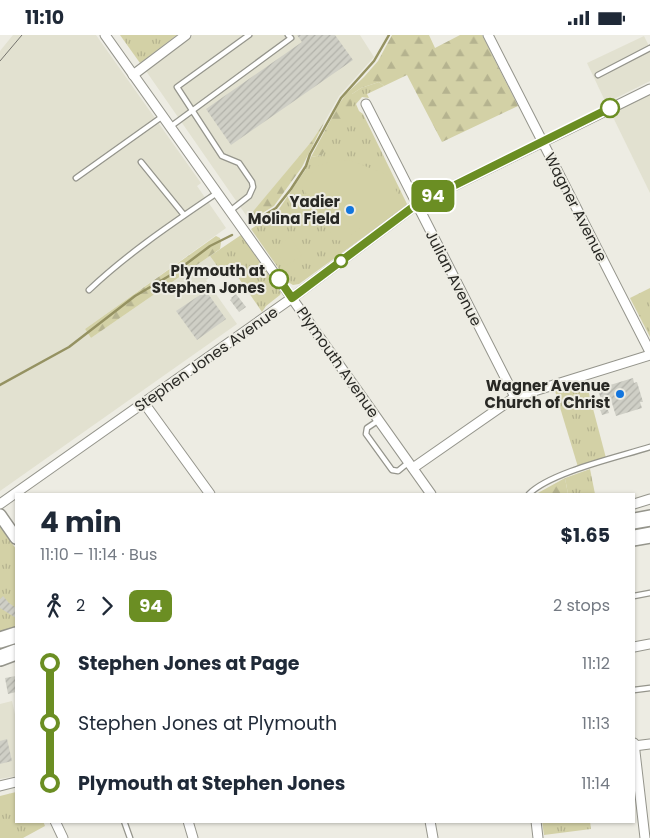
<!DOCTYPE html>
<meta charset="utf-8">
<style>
:root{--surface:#fff;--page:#f6f6f7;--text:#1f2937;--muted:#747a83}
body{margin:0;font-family:Poppins,sans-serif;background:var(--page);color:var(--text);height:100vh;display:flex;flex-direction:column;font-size:19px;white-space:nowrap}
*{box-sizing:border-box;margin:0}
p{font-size:16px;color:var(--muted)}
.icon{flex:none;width:28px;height:28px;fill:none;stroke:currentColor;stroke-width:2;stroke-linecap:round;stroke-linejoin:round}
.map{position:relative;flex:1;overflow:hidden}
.panel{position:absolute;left:15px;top:458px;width:620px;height:330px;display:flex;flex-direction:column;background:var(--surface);border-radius:0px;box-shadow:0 1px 4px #0004}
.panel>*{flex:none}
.badge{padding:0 10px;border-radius:8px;font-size:18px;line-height:32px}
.map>.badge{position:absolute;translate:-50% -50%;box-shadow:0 0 0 2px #fff}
.legs{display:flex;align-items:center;gap:8px;height:55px;padding:0 25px;font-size:16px}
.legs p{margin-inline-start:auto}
.summary{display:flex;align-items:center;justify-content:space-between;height:85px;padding:0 25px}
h1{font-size:28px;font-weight:700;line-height:38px}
ul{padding:0 25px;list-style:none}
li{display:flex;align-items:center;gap:18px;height:60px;font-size:19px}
li i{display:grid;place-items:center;width:8px;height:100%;margin:0 6px;background:currentColor}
li i::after{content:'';width:12px;height:12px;margin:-6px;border:4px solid;border-radius:50%;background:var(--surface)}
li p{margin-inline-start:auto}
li:first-child i{background:linear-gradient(#0000 50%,currentColor 0)}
li:last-child i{background:linear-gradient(currentColor 50%,#0000 0)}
.status{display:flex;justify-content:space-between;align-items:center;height:35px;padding:0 25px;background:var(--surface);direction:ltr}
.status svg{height:14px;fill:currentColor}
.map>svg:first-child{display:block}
.built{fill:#e2e1d0}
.grass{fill:url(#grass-tufts)}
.forest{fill:url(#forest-firs)}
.pitch{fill:#d3d1a6}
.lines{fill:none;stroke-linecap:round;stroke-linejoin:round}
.stream{stroke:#959262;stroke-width:2.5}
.building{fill:url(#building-hatch)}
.service-casing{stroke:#95958c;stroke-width:7}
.minor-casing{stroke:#95958c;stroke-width:11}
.tertiary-casing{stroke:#95958c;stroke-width:14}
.primary-casing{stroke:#95958c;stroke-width:18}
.service{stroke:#fff;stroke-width:4.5}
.minor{stroke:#fff;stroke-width:9}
.tertiary{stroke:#fff;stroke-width:11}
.primary{stroke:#fff;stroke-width:15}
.tram{stroke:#75746e;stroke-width:1}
.line-1-casing{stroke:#fff;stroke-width:11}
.line-1{stroke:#6b8e23;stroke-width:8}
.stop-1-dot{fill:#fff;stroke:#6b8e23;stroke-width:2.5}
.poi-dot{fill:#1275de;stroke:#edece3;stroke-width:2}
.labels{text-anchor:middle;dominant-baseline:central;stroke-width:4;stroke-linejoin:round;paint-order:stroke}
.poi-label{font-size:15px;font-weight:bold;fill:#282824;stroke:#edece3;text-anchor:end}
.street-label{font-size:15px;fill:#282824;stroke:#edece3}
.stop-label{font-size:15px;font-weight:bold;fill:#282824;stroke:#edece3;text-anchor:end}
</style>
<div class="status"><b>11:10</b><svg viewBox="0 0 49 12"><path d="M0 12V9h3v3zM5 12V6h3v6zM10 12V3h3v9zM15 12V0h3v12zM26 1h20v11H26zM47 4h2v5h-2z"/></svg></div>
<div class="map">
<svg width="650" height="803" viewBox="0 0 650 803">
<defs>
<pattern id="grass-tufts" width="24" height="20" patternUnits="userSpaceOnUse" patternTransform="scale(1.25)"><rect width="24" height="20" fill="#d3d1a6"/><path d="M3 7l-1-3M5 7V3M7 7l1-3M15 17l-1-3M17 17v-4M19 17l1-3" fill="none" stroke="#b5b38f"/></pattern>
<pattern id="forest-firs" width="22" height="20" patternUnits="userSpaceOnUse" patternTransform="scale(1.25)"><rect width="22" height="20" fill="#d3d1a6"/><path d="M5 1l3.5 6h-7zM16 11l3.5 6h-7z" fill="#b5b38f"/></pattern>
<pattern id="building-hatch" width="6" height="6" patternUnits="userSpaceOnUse" patternTransform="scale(1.25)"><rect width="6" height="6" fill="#cfcfc6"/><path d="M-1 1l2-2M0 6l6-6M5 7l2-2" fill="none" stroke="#b2b2aa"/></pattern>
</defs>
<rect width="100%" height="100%" fill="#edece3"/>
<g class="built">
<path d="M13 0H96L201 148 197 151 226 193 85 294 91 303 210 221 220 235 206 245 237 289 0 456V16Z"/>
<path d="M193 0H360L374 22 339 61 325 86 311 107 248 183 146 36Z"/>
<path d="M644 1 650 13V46L606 68 587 28Z"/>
<path d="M650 60V158L611 78Z"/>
<path d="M12 666 16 684V741L0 744V669Z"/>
</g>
<g class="grass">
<path d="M120 0H177L140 28Z"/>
<path d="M379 47 384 51 367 59 369 63 362 62 356 69 359 76 363 79 407 169 405 172 299 249 293 250 288 247 251 194 277 177 306 134 311 122 322 120 352 59 361 53Z"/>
<path d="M241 200 281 258 280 260 266 271 262 277 229 229 220 235 210 221Z"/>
<path d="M650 253V302L630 263Z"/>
<path d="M586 347 606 423 578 432 555 356Z"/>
<path d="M590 434 595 459H568L565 443Z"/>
<path d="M0 491 16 514V594L0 597Z"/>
<path d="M16 757V786H43L45 791 23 803H0V761Z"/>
<path d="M542 786H590L591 794 544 800Z"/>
</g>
<g class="forest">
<path d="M392 0H429L435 13 460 0H482L518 71 442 107 407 40 384 51 379 47 361 53 352 59V72L322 120 311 122 339 69 346 59 364 42 378 26Z"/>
<path d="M325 86 302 132 274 171 251 185H249L248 183 255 174 311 107Z"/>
<path d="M216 201 220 203 221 208 220 214 91 303 85 294Z"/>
<path d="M565 443 568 459H536Z"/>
</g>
<g class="pitch">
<path d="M336 125 352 126 388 140 400 163 343 206 335 205 302 152 317 131Z"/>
<path d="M290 202 302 220 286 231 274 213Z"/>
</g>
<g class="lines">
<g class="stream">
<path d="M250 189 276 173 291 154 306 131 310 119 341 63 374 26 389 0"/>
<path d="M0 350 69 312 135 261 174 238 210 211 232 200"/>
</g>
</g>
<g class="building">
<path d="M297 0H335L353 25 231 110 206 74 302 7Z"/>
<path d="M206 256 226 284 197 305 176 276Z"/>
<path d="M236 259 246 272 239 277 230 265 232 264 231 263Z"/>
<path d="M633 343 634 348 637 347 643 367H640L642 373 616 381 611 365 603 368 597 354Z"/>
<path d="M606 369 609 378 602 380 599 371Z"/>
<path d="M3 561 9 568 16 573V583L0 573V564Z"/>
<path d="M16 641V657L8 659 5 643Z"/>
<path d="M7 704 12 726 0 729V706Z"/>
</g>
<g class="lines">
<g class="service-casing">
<g id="service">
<path d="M598 40 650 13"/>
<path d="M170 92 291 3 288 0"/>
<path d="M141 127 184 180"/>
<path d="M76 143 163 81"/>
<path d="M230 176 249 161 253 152 252 147 239 128 222 121 177 52 249 0"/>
<path d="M89 255C128 218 173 188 217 158"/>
<path d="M379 385 367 393 366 399 392 435 398 436 409 427"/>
<path d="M529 459C551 437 619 422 650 412"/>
<path d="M634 561 650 558"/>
<path d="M634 655 650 653"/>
<path d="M124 786 130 803"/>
</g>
</g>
<g class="minor-casing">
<g id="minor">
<path d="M105 0 431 459"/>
<path d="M488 0 650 317"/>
<path d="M133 40 186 0"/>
<path d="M366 69 515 362"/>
<path d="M144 368 210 459"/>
<path d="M413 433 515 362 650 320"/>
<path d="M0 469 292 263 417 169 650 54"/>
<path d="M634 469 650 464"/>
<path d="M634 612 650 609"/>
<path d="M634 708 645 803"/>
<path d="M634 711 650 709"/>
<path d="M0 751 16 747"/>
<path d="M55 786 63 803"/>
<path d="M188 786 193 803"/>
<path d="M430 786 433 803"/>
<path d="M536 786 538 803"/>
</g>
</g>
<g class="tertiary-casing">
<path id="tertiary" d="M0 480 16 503"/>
</g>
<g class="primary-casing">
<g id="primary">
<path d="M634 486 650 483"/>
<path d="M634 503 650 500"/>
<path d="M0 605 16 600"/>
<path d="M0 623 16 617"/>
</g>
</g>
<use href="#service" class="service"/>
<use href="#minor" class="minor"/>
<use href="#tertiary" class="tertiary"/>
<use href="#primary" class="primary"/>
<path class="tram" d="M0 26 22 0"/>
</g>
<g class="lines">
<g class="line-1-casing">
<path id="line-1" d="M279 244 292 263 417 169 610 73"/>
</g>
<use href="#line-1" class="line-1"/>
</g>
<g class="stop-1-dot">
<circle cx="610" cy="73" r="9"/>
<circle cx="341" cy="226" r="6"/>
<circle cx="279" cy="244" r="9"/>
</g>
<g class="poi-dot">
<circle cx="350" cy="175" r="5"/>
<circle cx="620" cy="359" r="5"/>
</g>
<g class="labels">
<g class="poi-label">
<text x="340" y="166">Yadier<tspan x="340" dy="17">Molina Field</tspan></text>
<text x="610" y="350">Wagner Avenue<tspan x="610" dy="17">Church of Christ</tspan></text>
</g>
<g class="street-label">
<text transform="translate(576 172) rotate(63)">Wagner Avenue</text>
<text transform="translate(454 243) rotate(63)">Julian Avenue</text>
<text transform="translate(206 324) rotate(-35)">Stephen Jones Avenue</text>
<text transform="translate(338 327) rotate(55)">Plymouth Avenue</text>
</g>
<g class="stop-label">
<text x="265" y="235">Plymouth at<tspan x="265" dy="17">Stephen Jones</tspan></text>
</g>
</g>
</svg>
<b class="badge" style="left:433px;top:161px;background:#6b8e23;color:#fff">94</b>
<section class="panel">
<div class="summary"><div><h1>4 min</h1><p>11:10 – 11:14 · Bus</p></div><b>$1.65</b></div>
<div class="legs"><svg class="icon" aria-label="walk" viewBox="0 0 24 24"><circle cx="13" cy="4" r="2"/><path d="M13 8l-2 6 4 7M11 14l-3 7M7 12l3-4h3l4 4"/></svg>2<svg class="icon" aria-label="forward" viewBox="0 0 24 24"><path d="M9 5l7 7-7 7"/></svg><b class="badge" style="background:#6b8e23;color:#fff">94</b><p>2 stops</p></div>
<ul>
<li><i style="color:#6b8e23"></i><b>Stephen Jones at Page</b><p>11:12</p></li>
<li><i style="color:#6b8e23"></i><span>Stephen Jones at Plymouth</span><p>11:13</p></li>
<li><i style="color:#6b8e23"></i><b>Plymouth at Stephen Jones</b><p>11:14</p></li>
</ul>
</section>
</div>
